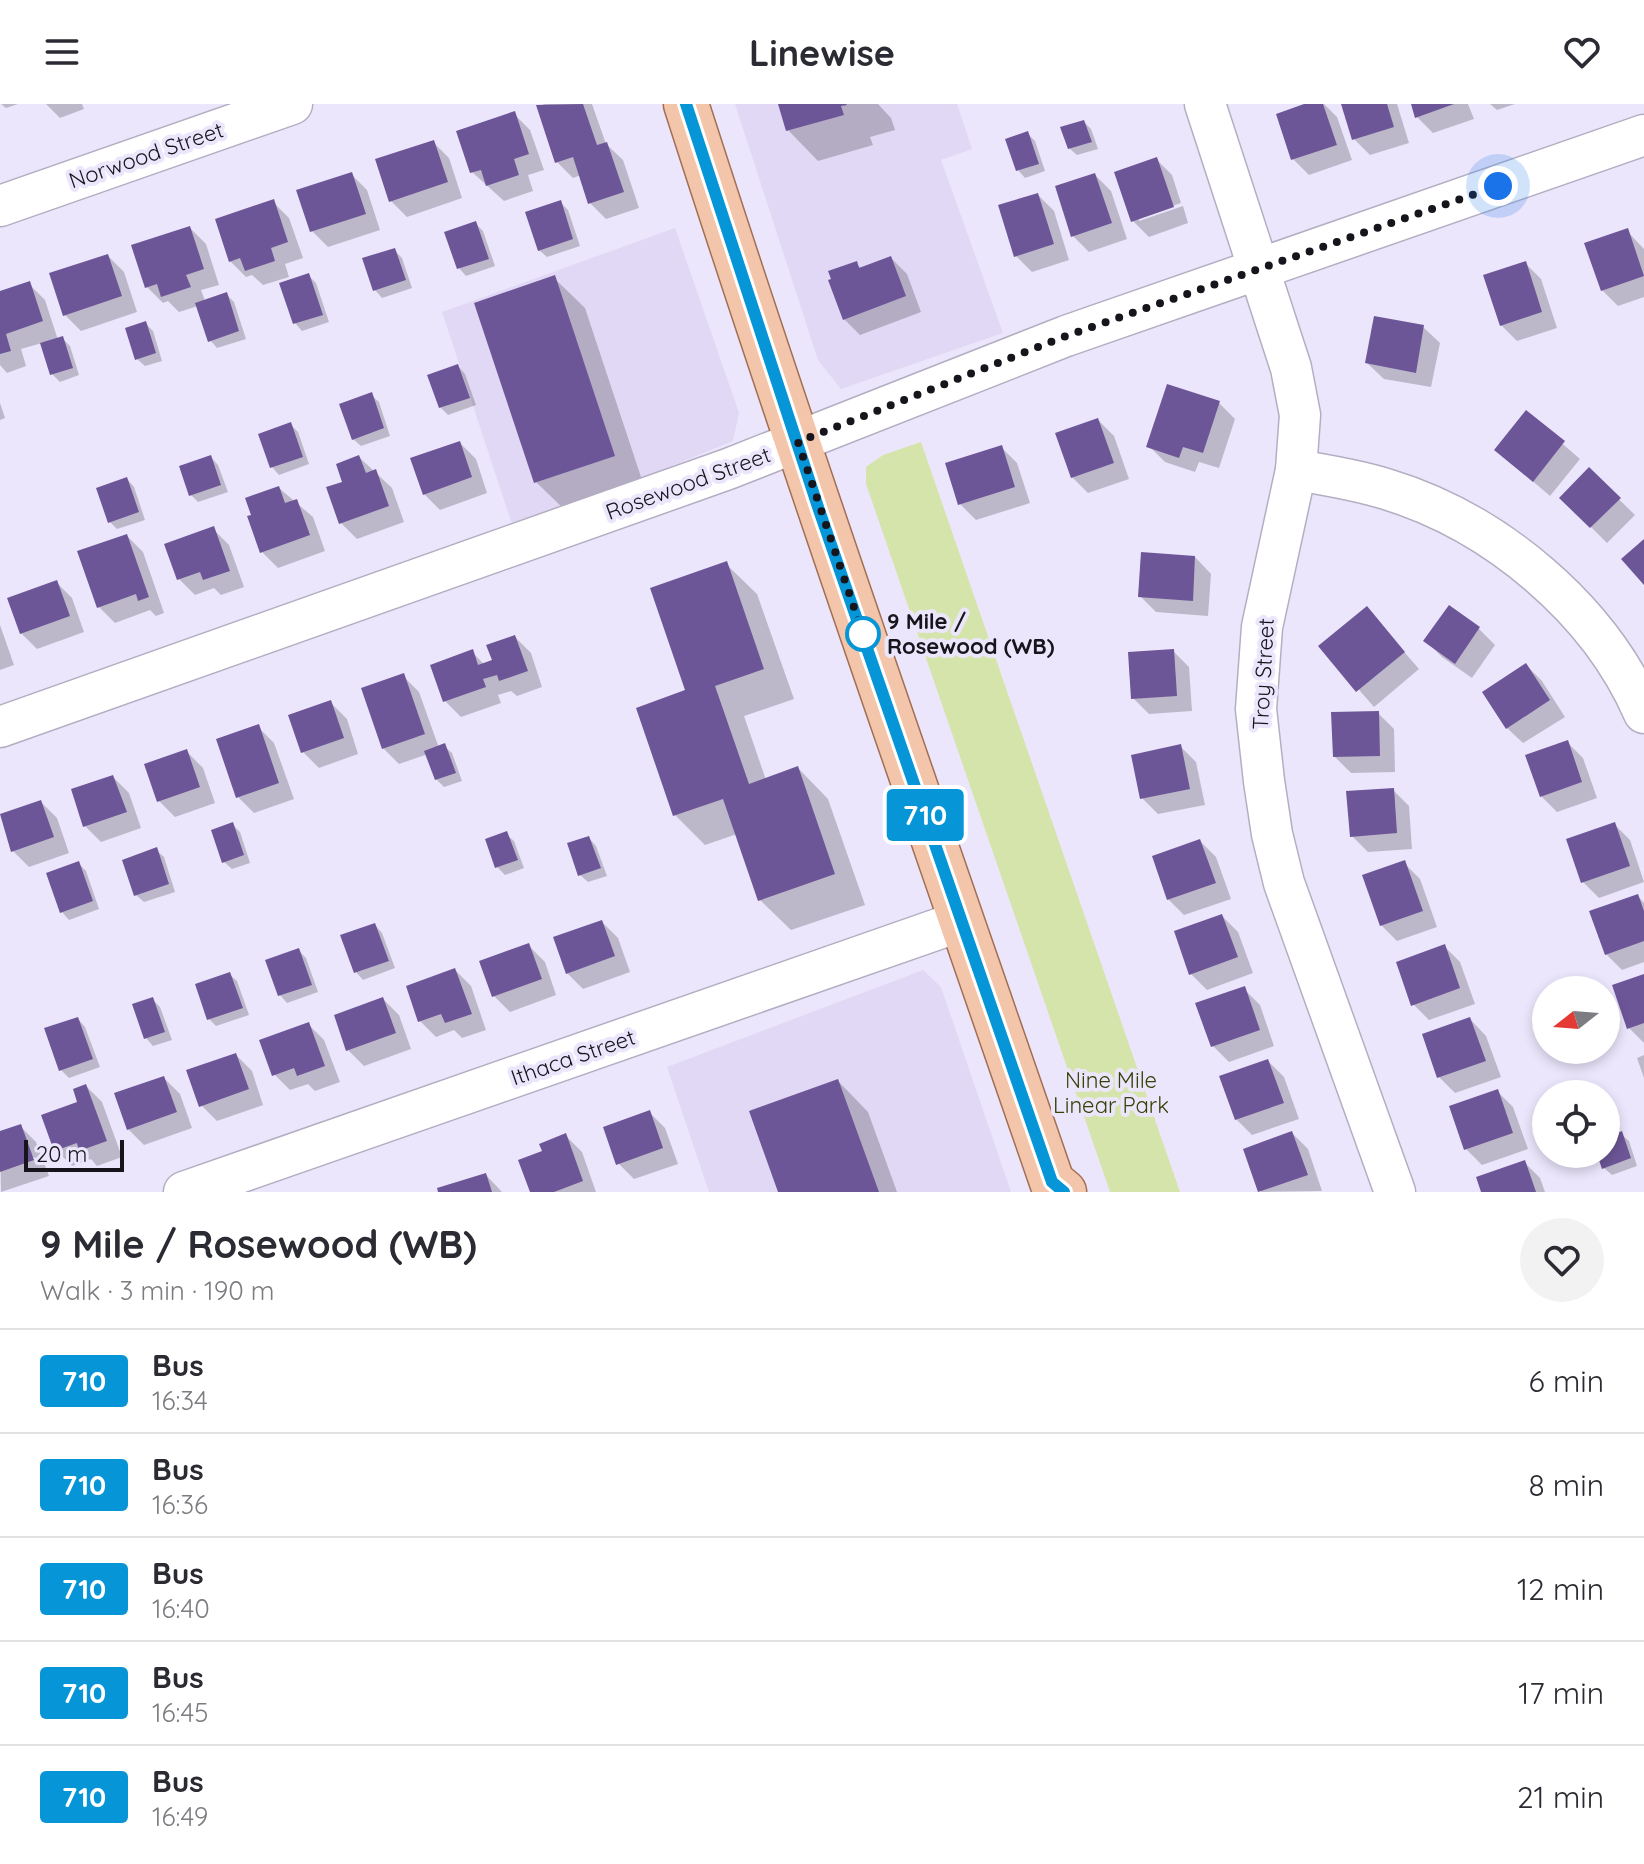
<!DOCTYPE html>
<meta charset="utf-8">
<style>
:root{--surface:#fff;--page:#f2f2f3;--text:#2b2b33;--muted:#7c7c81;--line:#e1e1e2}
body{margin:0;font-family:Quicksand,sans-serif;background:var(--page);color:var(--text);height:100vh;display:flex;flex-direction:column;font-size:30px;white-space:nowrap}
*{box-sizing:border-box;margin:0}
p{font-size:26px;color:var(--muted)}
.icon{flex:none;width:44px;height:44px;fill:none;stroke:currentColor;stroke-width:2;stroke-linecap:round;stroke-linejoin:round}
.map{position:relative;height:1088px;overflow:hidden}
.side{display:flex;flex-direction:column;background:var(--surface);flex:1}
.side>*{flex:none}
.badge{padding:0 16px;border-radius:6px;font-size:28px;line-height:52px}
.needle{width:52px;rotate:253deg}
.tools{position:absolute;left:1532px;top:872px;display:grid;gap:16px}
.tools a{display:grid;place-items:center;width:88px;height:88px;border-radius:50%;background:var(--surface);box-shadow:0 4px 12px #0003;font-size:40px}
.scale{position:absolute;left:24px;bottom:20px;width:100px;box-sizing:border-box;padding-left:8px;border:4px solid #17151c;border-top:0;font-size:22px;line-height:28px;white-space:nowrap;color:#17151c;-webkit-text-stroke:6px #ece6fc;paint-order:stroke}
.you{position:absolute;width:40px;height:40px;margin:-20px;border:6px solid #fff;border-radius:50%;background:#1a73e8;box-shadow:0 0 0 12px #1a73e833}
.map>.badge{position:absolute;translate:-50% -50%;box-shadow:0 0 0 4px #fff}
.round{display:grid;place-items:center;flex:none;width:84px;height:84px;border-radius:42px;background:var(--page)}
.overview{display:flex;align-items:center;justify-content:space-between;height:136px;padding:0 40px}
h1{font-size:38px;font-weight:800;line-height:60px}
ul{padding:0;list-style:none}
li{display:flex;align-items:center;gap:24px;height:104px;padding:0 40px;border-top:2px solid var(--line)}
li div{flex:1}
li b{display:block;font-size:30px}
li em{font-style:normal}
li .badge{min-width:88px;font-weight:700;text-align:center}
header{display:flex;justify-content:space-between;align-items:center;height:104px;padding:0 40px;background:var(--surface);font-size:36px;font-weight:800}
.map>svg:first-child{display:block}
.built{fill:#e0d8f4}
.green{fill:#d5e4ab}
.shadow{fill:#0003}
.building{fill:#6d5698}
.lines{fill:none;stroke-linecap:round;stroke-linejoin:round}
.minor-casing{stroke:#b4aec2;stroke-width:43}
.major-casing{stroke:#a16f54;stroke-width:47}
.minor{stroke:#fff;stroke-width:40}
.major{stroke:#f3c5aa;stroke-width:44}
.line-casing{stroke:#fff;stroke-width:18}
.line{stroke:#0696d7;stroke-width:12}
.walk{stroke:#17151c;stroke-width:8;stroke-dasharray:0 14.4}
.stop-dot{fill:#fff;stroke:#0696d7;stroke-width:4}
.labels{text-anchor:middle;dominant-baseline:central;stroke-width:8;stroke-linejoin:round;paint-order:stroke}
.street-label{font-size:22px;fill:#17151c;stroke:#ece6fc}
.stop-label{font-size:22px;font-weight:bold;fill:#17151c;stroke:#ece6fc;text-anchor:start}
.park-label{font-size:22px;fill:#364104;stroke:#ece6fc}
</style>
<header><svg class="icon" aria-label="menu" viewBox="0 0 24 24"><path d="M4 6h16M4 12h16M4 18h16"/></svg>Linewise<svg class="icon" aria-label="heart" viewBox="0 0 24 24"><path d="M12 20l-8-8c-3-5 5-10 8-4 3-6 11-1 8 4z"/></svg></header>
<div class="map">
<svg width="1644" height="1088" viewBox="0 0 1644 1088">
<rect width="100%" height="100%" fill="#ece6fc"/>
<g class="built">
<path d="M735 0H957L972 45 941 56 1003 229 841 285 818 256Z"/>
<path d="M675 124 739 309 733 337 514 426 442 208Z"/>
<path d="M923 866 941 883 1011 1088H709L667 963Z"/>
</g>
<path class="green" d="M921 338 1180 1088H1110L866 380V363L883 351Z"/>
<g class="shadow">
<path d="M1 0H18L6 4Z"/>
<path d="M46 0H82L84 5 60 14Z"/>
<path d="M545 0H592L606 40 623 56 639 104 606 115 590 99 581 71 573 74 557 58 539 2Z"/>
<path d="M780 0H878L891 14 895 26 870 33 873 41 818 57 788 26Z"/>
<path d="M1311 0H1324L1337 13 1352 56 1309 71 1293 55Z"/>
<path d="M1343 0H1397L1409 39 1370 51 1354 35Z"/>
<path d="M1413 0H1468L1474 15 1433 29 1417 13Z"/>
<path d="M1490 0H1515L1497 6Z"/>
<path d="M514 10 530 26 544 66 528 71 533 87 504 97 472 68Z"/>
<path d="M1084 18 1091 25 1098 45 1077 51 1069 44Z"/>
<path d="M1028 30 1035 37 1045 67 1025 74 1018 66Z"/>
<path d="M433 38 449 54 462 94 407 113 391 97Z"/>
<path d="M1156 55 1172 71 1181 99 1139 113V117L1183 102 1188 119 1149 133 1133 117Z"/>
<path d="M351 70 367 86 380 126 328 143 312 127Z"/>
<path d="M1095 71 1111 87 1127 135 1089 148 1073 132Z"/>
<path d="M1038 91 1054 107 1069 156 1032 168 1016 152Z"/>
<path d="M273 98 289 114 303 154 285 160 289 173 263 181 252 171 246 173 230 157Z"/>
<path d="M560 98 568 106 580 142 547 153 539 146Z"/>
<path d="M475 119 483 127 495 162 466 172 459 164Z"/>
<path d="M190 124 206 140 219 181 201 186 205 197 226 190 234 198 246 235 217 244 210 236 198 202 179 208 168 197 163 199 147 183Z"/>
<path d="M1627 127 1644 145V193L1618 202 1602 186Z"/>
<path d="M394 146 402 154 412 184 382 194 375 186Z"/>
<path d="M108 152 124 168 137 208 81 227 65 211Z"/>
<path d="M891 154 907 170 921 208 860 231 844 215 856 159 862 165Z"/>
<path d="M1525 159 1541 175 1557 224 1517 237 1501 221Z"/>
<path d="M309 172 316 179 329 218 302 227 295 219Z"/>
<path d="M554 174 585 204 644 382 567 408 536 378Z"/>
<path d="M29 180 45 196 58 236 62 234 70 242 79 271 60 278 52 270 42 239 21 245 26 262 7 269 0 261V189Z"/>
<path d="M145 219 153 227 162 257 145 262 137 255Z"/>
<path d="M1423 223 1440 239 1431 283 1384 275 1367 259Z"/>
<path d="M458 262 465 270 476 301 448 311 440 303Z"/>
<path d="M371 291 379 298 390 332 361 342 353 335Z"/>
<path d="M0 299 5 314 0 316Z"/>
<path d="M1219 299 1235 315 1219 364 1199 358 1195 368 1165 358 1149 342Z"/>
<path d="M1527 309 1580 355 1550 392 1496 346Z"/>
<path d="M1098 316 1114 332 1129 375 1088 389 1072 373Z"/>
<path d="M291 321 298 328 309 360 279 371 272 363Z"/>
<path d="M460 339 476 355 487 389 440 406 424 390Z"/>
<path d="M1001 343 1017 359 1030 399 976 416 960 400Z"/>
<path d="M211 353 218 361 228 388 198 398 191 391Z"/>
<path d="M359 353 392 384 404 418 357 435 341 419 345 379Z"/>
<path d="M1589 366 1635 411 1607 439 1562 394Z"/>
<path d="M127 375 134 383 145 416 117 425 110 418Z"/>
<path d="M279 384 313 413 325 447 278 464 262 448Z"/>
<path d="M213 425 229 441 244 483 221 491 214 484 195 491 179 475Z"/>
<path d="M127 432 143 448 164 509 156 512 150 506 115 519 99 503Z"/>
<path d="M1195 453 1211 470 1208 512 1156 508 1140 492Z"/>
<path d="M726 460 757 490 794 595 744 612 766 676 798 664 828 695 865 801 791 826 760 796 737 730 705 741 675 711Z"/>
<path d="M56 478 72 494 84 528 37 545 21 529Z"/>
<path d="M1449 504 1479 525 1495 541 1472 574 1442 553 1426 537Z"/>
<path d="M1367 505 1419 565 1374 603 1321 542Z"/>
<path d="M0 521 14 561 0 566Z"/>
<path d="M515 533 531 549 542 583 517 592 511 587 498 591 501 599 461 613 445 597 472 548 485 561 494 558Z"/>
<path d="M1173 547 1189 563 1192 607 1149 610 1133 594Z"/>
<path d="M1526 561 1542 577 1565 613 1523 639 1507 624Z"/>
<path d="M403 572 419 588 439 644 444 642 452 649 462 677 444 683 436 675 428 650 399 660 383 644Z"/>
<path d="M331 599 347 615 358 650 319 664 303 648Z"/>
<path d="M1378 609 1394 625 1395 668 1351 669 1335 653Z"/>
<path d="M258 623 274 639 294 695 254 709 238 693Z"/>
<path d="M1567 638 1583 654 1597 694 1557 708 1541 692Z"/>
<path d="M1180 642 1196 658 1205 701 1158 710 1142 694Z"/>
<path d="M187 648 203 664 215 699 175 713 159 697Z"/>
<path d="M113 673 129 689 141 724 101 738 85 722Z"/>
<path d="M1393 686 1409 702 1412 745 1368 748 1352 732Z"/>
<path d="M41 698 57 714 69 749 29 763 13 747Z"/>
<path d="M232 720 240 728 250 759 232 765 224 758Z"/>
<path d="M1614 720 1630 736 1644 778 1599 794 1583 778Z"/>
<path d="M506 730 514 737 524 764 505 771 497 763Z"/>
<path d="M589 734 596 742 607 772 588 778 580 771Z"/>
<path d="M1200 737 1216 753 1231 795 1184 811 1168 795Z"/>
<path d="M156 746 164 753 175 788 144 798 136 791Z"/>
<path d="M1404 759 1420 775 1437 823 1397 837 1381 821Z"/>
<path d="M79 760 86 767 99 805 69 816 62 808Z"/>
<path d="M1638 792 1644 799V858L1622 866 1606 850Z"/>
<path d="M1222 812 1238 828 1253 869 1207 886 1191 870Z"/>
<path d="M602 818 618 834 630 868 583 885 567 869Z"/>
<path d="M375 821 382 829 395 864 363 876 356 868Z"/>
<path d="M529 842 545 858 556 891 510 908 494 892Z"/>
<path d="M1444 842 1460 858 1475 900 1429 916 1413 900Z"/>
<path d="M298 846 306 854 318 888 287 899 280 891Z"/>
<path d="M455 866 471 882 486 926 462 934 454 926 436 933 420 917Z"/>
<path d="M229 870 237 877 249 911 216 922 209 915Z"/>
<path d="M1644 872V939L1629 924Z"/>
<path d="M1244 885 1260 901 1274 942 1229 958 1213 942Z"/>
<path d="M152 895 160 903 172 936 153 942 146 934Z"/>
<path d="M383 895 399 911 411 945 364 962 348 946Z"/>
<path d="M78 915 85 923 100 963 69 974 61 966 47 926Z"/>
<path d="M1470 915 1486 932 1501 973 1455 989 1439 973Z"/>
<path d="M308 920 324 936 340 978 315 987 308 980 290 986 274 970Z"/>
<path d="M236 951 252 967 263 1001 217 1017 201 1001Z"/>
<path d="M1644 951V974L1637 954Z"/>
<path d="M1268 957 1284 973 1299 1015 1252 1031 1236 1015Z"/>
<path d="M164 974 180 990 192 1024 144 1041 128 1025Z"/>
<path d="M838 977 868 1008 897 1088H780Z"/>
<path d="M86 982 102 998 122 1053 97 1062 91 1055 72 1062 56 1046Z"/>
<path d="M1497 987 1513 1003 1528 1045 1482 1061 1466 1045Z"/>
<path d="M649 1008 665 1024 678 1060 634 1075 618 1059Z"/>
<path d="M20 1022 36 1038 49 1072 1 1088 0 1029Z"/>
<path d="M1292 1029 1308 1045 1322 1087 1261 1088 1246 1046Z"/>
<path d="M1621 1030 1629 1037 1637 1062 1612 1071 1604 1064 1599 1050H1606V1035Z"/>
<path d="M566 1032 582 1048 596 1088H532L544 1048Z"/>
<path d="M1524 1058 1540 1074 1545 1088H1483Z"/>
<path d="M486 1071 502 1088H440Z"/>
</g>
<g class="building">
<path d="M583 0 597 41 607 38 624 88 588 100 573 53 555 59 536 1Z"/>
<path d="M778 0H846L847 1 841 2 844 11 786 27Z"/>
<path d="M1304 0H1323L1337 41 1291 56 1276 10Z"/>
<path d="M1341 0H1387L1394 23 1352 36Z"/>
<path d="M1411 0H1454L1415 14Z"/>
<path d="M515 7 529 50 514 55 519 71 486 82 481 66 470 69 456 27Z"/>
<path d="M1084 16 1092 38 1068 45 1060 23Z"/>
<path d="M1028 27 1039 60 1016 67 1005 35Z"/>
<path d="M434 36 448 78 389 98 375 55Z"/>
<path d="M1157 53 1174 103 1131 118 1114 68Z"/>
<path d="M352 68 366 110 310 128 296 86Z"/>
<path d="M1095 69 1112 119 1071 133 1055 82Z"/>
<path d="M1038 89 1054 140 1014 153 998 101Z"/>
<path d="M274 95 288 138 271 144 275 157 245 167 240 154 229 158 215 115Z"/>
<path d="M561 96 573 135 538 147 525 108Z"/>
<path d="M476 117 489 155 457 165 444 128Z"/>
<path d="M190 122 204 165 186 171 191 183 161 193 157 180 145 184 131 141Z"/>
<path d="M1628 124 1644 172 1601 187 1584 139Z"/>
<path d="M395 144 406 176 373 187 362 154Z"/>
<path d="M108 150 122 192 63 212 49 169Z"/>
<path d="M891 152 906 192 843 216 828 176 831 175 828 167 857 157 859 164Z"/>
<path d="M1526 157 1542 208 1500 222 1483 171Z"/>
<path d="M309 169 323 211 293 220 279 179Z"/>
<path d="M555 171 615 352 534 379 474 199Z"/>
<path d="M30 177 43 217 6 230 11 247 0 250V187Z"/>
<path d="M227 188 239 227 208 238 195 199Z"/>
<path d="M1374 212 1424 221 1416 269 1365 259Z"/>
<path d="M146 217 156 249 135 256 125 224Z"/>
<path d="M63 232 73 264 50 271 40 239Z"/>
<path d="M458 260 470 294 439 304 427 271Z"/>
<path d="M1167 280 1220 297 1203 349 1183 343 1179 354 1146 343Z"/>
<path d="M372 288 384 324 352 336 339 300Z"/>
<path d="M1526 306 1565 337 1533 378 1494 346Z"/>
<path d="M1098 314 1114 359 1071 374 1055 329Z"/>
<path d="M291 318 303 353 270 364 258 330Z"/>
<path d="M460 337 472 373 423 391 410 354Z"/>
<path d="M1002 341 1015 383 958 401 945 359Z"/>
<path d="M211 351 221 381 189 392 179 362Z"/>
<path d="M359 351 366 369 376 365 389 402 339 420 326 383 342 378 336 360Z"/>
<path d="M1589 363 1621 394 1590 424 1559 394Z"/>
<path d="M127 373 139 408 108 419 96 384Z"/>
<path d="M279 382 285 399 297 395 310 431 260 449 247 412 251 411 245 394Z"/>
<path d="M214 422 230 467 203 476 200 468 177 476 164 440Z"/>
<path d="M127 430 149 493 138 497 136 490 97 504 77 447Z"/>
<path d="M1644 435V481L1621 455Z"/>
<path d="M1141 448 1195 452 1193 497 1138 493Z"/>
<path d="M727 457 764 565 715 582 749 680 798 662 835 770 758 797 723 695 673 712 636 604 685 586 650 484Z"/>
<path d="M57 476 70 512 20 530 7 494Z"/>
<path d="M1449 501 1480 523 1455 560 1423 537Z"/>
<path d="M1367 502 1405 548 1356 588 1318 542Z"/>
<path d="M515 531 528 567 499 577 497 571 483 575 486 583 443 598 430 561 473 545 478 561 492 556 486 541Z"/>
<path d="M1174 545 1177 592 1131 595 1128 548Z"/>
<path d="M1526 559 1550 596 1506 625 1482 588Z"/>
<path d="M404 569 425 630 382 645 361 584Z"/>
<path d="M331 596 344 634 301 649 288 611Z"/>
<path d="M1379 607 1380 652 1333 653 1331 608Z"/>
<path d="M259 620 279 679 236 694 216 635Z"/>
<path d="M1568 636 1582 678 1540 693 1525 651Z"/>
<path d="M445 639 456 669 435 676 424 647Z"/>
<path d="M1181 640 1190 685 1140 695 1131 651Z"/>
<path d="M187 645 200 683 157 698 144 660Z"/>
<path d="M113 671 127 708 83 723 71 685Z"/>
<path d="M1394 684 1397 729 1350 733 1346 687Z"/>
<path d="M41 696 54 733 11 748 0 710Z"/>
<path d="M233 718 244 751 222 759 211 726Z"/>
<path d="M1615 718 1630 762 1581 779 1566 735Z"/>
<path d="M507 727 518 756 495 764 485 735Z"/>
<path d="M589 732 601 764 578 772 567 739Z"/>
<path d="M1200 735 1216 779 1167 796 1152 752Z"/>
<path d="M157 743 169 780 134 792 122 756Z"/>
<path d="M1405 756 1423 807 1380 822 1362 771Z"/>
<path d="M79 757 93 797 60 809 46 769Z"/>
<path d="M1638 790 1644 807V837L1605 851 1589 807Z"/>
<path d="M1222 810 1238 853 1189 871 1174 827Z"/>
<path d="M602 816 615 852 566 870 553 833Z"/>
<path d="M375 819 389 857 354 869 340 831Z"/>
<path d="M529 839 542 875 492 893 479 857Z"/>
<path d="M1445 840 1460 884 1411 902 1396 858Z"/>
<path d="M299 844 312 881 278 892 265 856Z"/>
<path d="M455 864 472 910 445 919 441 910 418 918 406 882Z"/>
<path d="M230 868 243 904 207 916 195 880Z"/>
<path d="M1644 870V919L1627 925 1612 881Z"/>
<path d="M1245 882 1260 926 1211 943 1195 899Z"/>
<path d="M153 893 165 928 144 935 132 900Z"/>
<path d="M383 893 396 929 346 947 334 911Z"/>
<path d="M78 913 93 955 59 967 44 924Z"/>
<path d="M1470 913 1486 957 1437 974 1422 930Z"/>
<path d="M309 918 325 962 297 972 294 964 272 972 259 936Z"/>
<path d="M236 949 249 985 199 1003 186 966Z"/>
<path d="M1268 955 1284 999 1235 1016 1219 972Z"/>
<path d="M164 972 177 1008 127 1026 114 989Z"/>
<path d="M838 975 879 1088H778L749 1007Z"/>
<path d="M86 980 107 1037 79 1047 77 1039 54 1047 41 1011 77 998 73 985Z"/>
<path d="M1498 985 1513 1029 1464 1046 1449 1002Z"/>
<path d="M650 1006 663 1044 616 1061 603 1023Z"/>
<path d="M21 1020 34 1056 0 1068V1027Z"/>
<path d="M1292 1027 1308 1071 1258 1088 1243 1045Z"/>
<path d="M1622 1027 1631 1054 1602 1065 1597 1050H1606V1033Z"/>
<path d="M566 1029 583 1077 554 1088H530L518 1056 542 1047 539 1040Z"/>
<path d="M1525 1056 1536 1088H1481L1476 1073Z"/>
<path d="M486 1069 492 1088H438L437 1084Z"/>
</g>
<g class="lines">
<g class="minor-casing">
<g id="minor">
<path d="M1205 0 1291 264 1300 311 1296 366 1262 523 1256 605 1264 677 1272 730 1284 779 1395 1088"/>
<path d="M0 102 292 0"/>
<path d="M1296 366C1327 371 1357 376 1386 385 1495 418 1599 505 1644 609"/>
<path d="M0 623 728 365 1066 232 1644 31"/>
<path d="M184 1088 961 817"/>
</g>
</g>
<g class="major-casing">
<path id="major" d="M686 0C802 361 928 719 1052 1078L1064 1088"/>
</g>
<use href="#minor" class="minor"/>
<use href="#major" class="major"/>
</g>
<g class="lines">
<g class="line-casing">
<path id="line" d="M686 0 819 406 1052 1078 1064 1088"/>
</g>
<use href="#line" class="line"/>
<path class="walk" d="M863 530 798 338 1066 232 1498 82"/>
</g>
<circle class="stop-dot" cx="863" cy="530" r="16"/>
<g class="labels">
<g class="street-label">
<text transform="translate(146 51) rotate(-19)">Norwood Street</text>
<text transform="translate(688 379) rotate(-20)">Rosewood Street</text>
<text transform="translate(1263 570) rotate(-87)">Troy Street</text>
<text transform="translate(573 953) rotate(-19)">Ithaca Street</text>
</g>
<g class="stop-label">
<text x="887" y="517">9 Mile /<tspan x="887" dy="25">Rosewood (WB)</tspan></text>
</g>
<g class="park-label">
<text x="1111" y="976">Nine Mile<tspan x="1111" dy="25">Linear Park</tspan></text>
</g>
</g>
</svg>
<div class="tools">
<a><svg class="needle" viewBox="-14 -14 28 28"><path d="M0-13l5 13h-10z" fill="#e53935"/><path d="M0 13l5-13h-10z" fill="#7c7c81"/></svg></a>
<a><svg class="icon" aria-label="locate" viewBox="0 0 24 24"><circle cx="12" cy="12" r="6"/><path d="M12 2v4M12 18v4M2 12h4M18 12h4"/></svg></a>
</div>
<div class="scale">20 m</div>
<div class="you" style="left:1498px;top:82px"></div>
<b class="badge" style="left:925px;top:711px;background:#0696d7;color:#fff">710</b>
</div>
<section class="side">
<div class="overview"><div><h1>9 Mile / Rosewood (WB)</h1><p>Walk · 3 min · 190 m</p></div><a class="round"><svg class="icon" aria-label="heart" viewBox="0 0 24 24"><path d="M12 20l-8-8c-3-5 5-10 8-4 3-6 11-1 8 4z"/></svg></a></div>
<ul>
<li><span class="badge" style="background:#0696d7;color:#fff">710</span><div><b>Bus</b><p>16:34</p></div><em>6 min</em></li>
<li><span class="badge" style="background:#0696d7;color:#fff">710</span><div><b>Bus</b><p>16:36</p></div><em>8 min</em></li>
<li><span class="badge" style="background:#0696d7;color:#fff">710</span><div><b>Bus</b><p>16:40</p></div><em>12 min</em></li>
<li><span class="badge" style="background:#0696d7;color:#fff">710</span><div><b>Bus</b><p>16:45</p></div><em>17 min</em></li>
<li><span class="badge" style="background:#0696d7;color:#fff">710</span><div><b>Bus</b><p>16:49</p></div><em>21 min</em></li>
</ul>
</section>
